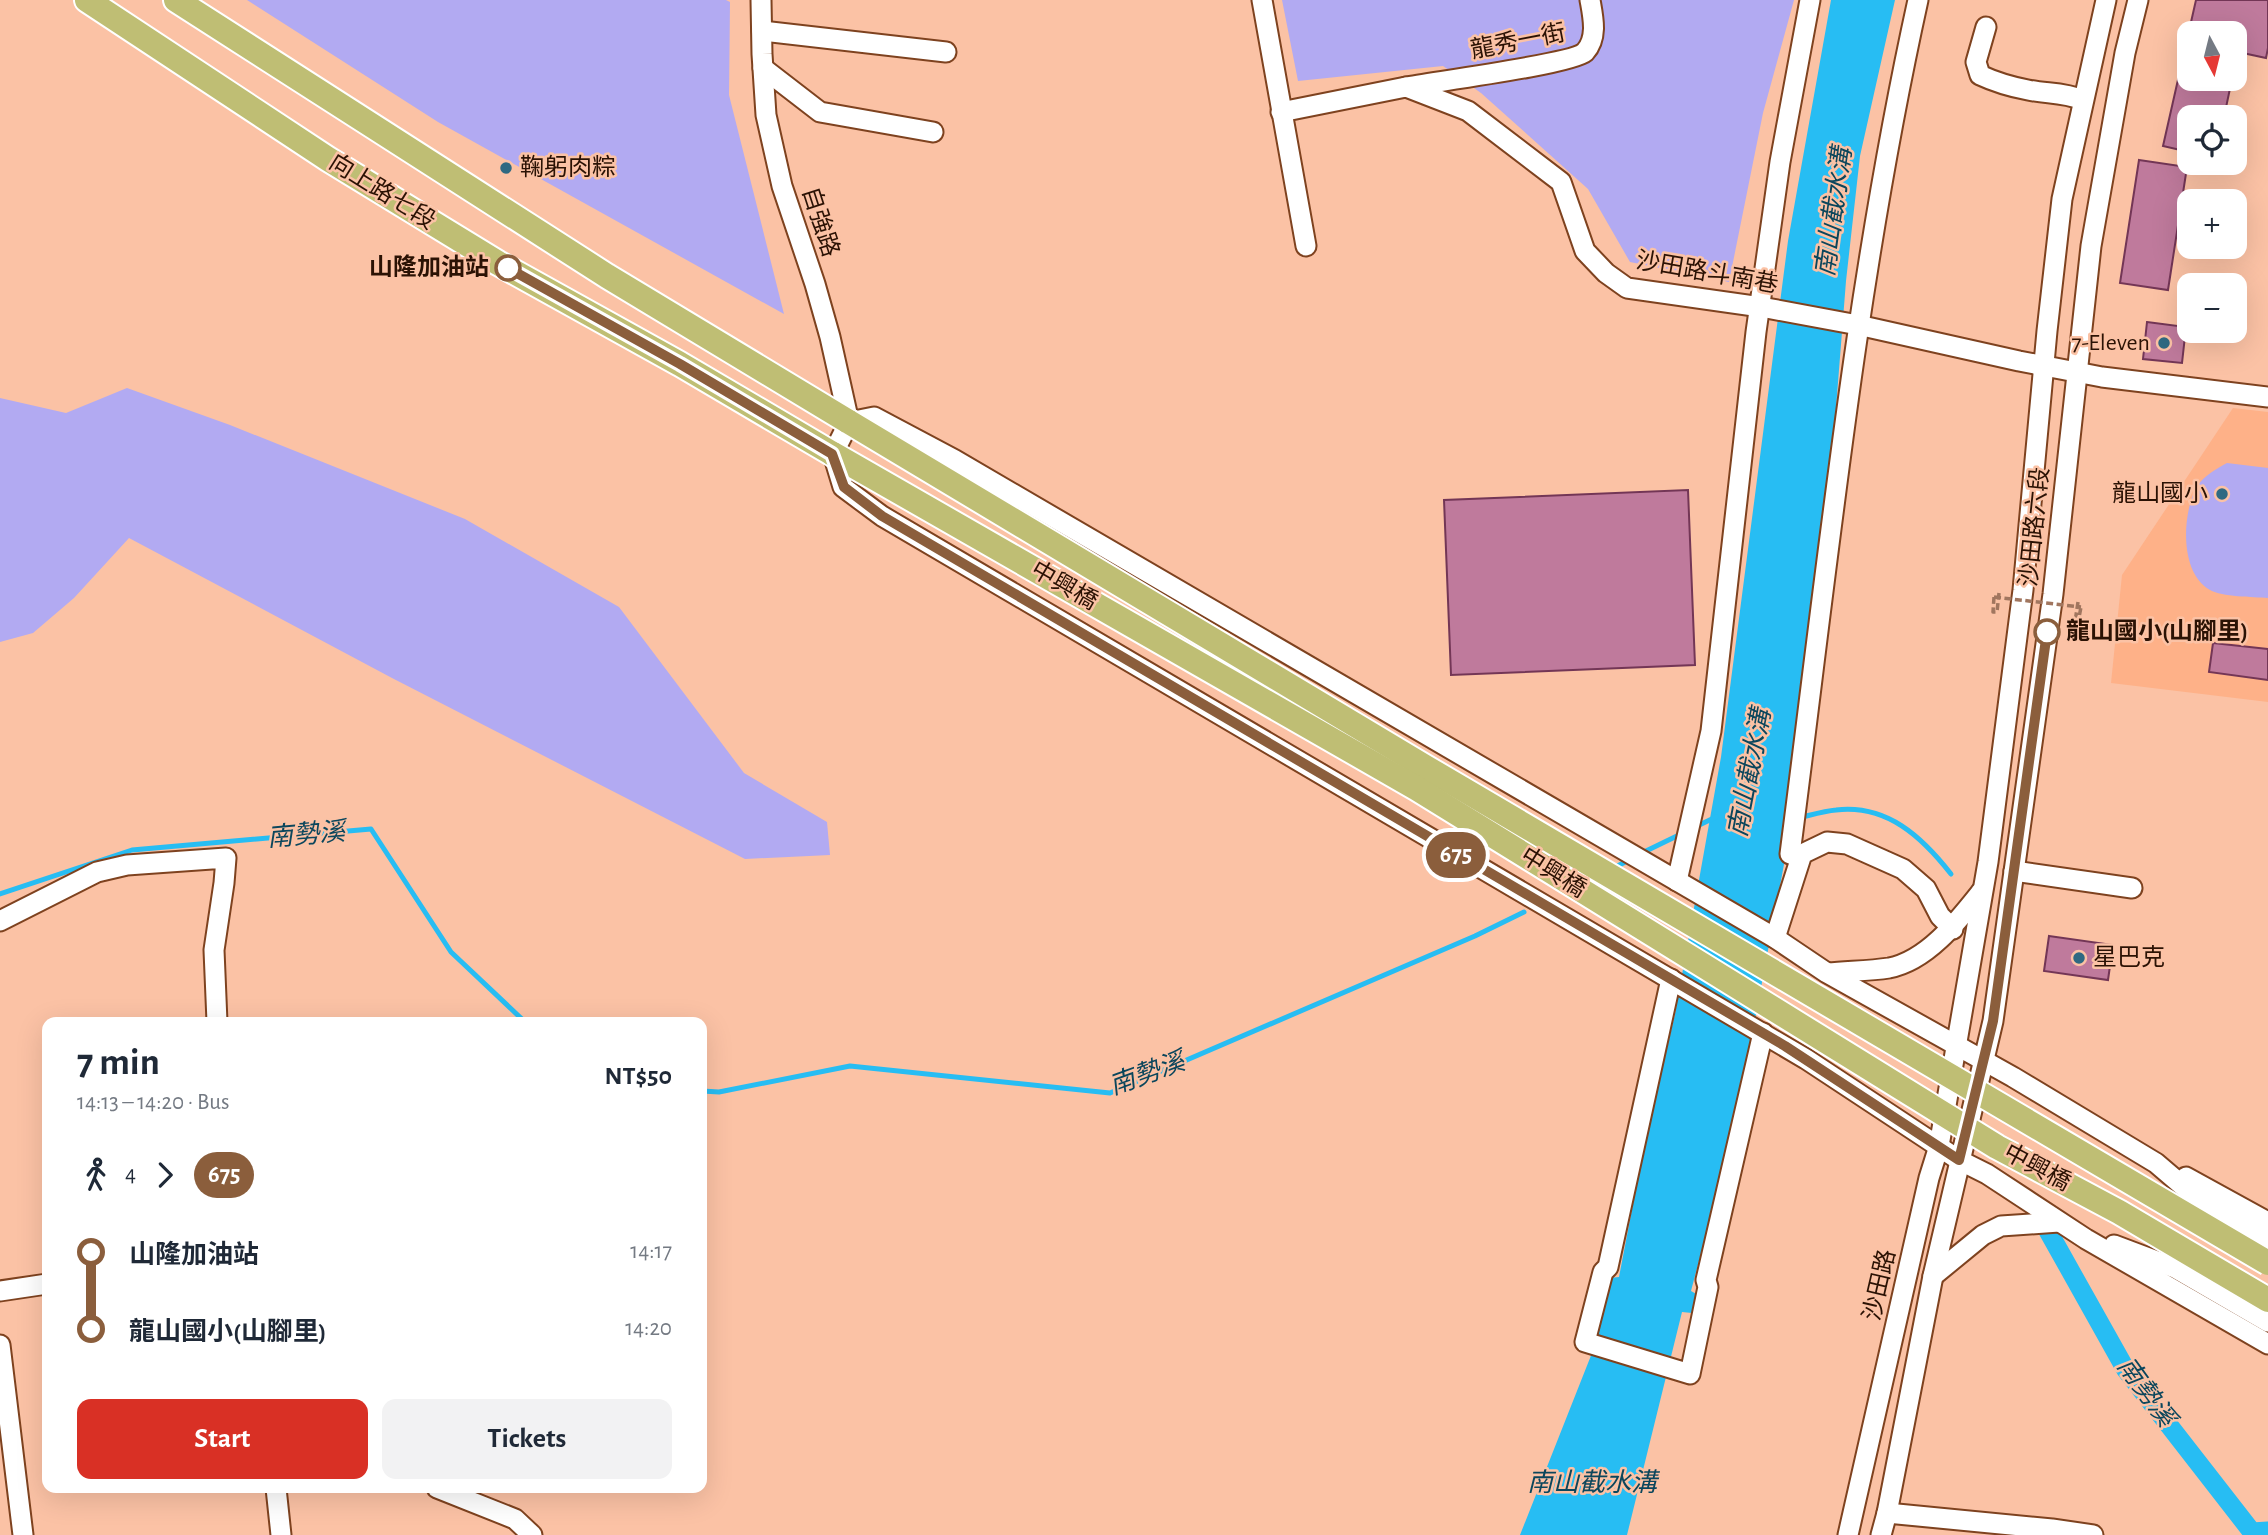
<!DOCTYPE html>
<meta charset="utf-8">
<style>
:root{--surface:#fff;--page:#f2f2f3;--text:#1f2937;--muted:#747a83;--accent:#d93025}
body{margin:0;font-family:"Alegreya Sans","Noto Sans TC",sans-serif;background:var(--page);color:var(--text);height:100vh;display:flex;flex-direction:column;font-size:26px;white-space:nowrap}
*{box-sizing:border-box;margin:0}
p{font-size:23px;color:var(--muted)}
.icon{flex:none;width:38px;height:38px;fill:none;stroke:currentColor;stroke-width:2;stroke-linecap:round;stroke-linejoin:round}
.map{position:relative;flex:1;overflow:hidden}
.sheet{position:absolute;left:42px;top:1017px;width:665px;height:476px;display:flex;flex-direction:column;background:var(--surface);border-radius:14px;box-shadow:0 7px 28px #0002}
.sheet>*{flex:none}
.badge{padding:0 14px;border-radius:23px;font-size:24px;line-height:46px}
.needle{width:46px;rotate:173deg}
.tools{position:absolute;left:2177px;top:21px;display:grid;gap:14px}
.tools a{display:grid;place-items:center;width:70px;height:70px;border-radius:14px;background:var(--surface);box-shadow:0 7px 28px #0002;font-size:35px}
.map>.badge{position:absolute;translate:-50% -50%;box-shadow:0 0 0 4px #fff}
.legs{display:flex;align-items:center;gap:10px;height:77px;padding:0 35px;font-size:23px}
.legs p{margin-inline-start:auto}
.overview{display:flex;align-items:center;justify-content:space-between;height:119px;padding:0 35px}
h1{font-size:38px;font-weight:600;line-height:52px}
.cta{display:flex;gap:14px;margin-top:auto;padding:14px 35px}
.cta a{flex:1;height:80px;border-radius:14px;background:var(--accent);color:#fff;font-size:28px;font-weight:600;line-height:80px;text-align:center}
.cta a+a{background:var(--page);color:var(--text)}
ul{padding:0 35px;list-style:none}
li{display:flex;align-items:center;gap:24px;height:77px;font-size:26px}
li i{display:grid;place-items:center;width:10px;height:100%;margin:0 9px;background:currentColor}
li i::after{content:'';width:18px;height:18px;margin:-9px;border:5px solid;border-radius:50%;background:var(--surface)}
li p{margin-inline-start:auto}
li:first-child i{background:linear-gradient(#0000 50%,currentColor 0)}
li:last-child i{background:linear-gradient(currentColor 50%,#0000 0)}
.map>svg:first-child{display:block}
.built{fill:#feb188}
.green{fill:#b2aaf2}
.water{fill:#27bdf3}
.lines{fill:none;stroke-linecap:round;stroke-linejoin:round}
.stream{stroke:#27bdf3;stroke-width:5}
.canal{stroke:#27bdf3;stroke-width:19}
.building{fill:#bf7a9c;stroke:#733656;stroke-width:2}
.minor-casing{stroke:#7e421f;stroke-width:23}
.major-casing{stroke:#fff;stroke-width:28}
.path{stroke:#a1765f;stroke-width:3.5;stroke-dasharray:7 3.5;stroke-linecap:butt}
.minor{stroke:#fff;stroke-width:19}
.major{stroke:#bfbe74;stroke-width:24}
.major-bridge-casing{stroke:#fff;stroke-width:28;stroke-linecap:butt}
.path-bridge{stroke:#a1765f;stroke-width:3.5;stroke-dasharray:7 3.5;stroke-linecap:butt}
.major-bridge{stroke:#bfbe74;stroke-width:24}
.line-1-casing{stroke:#fff;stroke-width:16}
.line-1{stroke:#8b5e3c;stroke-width:10}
.poi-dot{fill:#2f6982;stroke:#fbc2a5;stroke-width:2.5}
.stop-1-dot{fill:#fff;stroke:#8b5e3c;stroke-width:3.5}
.labels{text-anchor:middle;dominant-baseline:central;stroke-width:5;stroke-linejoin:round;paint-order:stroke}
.street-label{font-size:24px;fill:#2b1204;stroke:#fbc2a5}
.poi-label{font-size:24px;fill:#2b1204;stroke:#fbc2a5;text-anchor:start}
.stop-label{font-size:24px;font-weight:bold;fill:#2b1204;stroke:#fbc2a5;text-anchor:end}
.water-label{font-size:26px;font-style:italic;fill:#0b465c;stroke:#fbc2a5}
</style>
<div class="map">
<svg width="2268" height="1535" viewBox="0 0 2268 1535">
<rect width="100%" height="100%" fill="#fbc2a5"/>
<path class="built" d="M2233 408 2268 412V702L2111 683 2122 575Z"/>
<g class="green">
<path d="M247 0H726L730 2 729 95 784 314 438 122Z"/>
<path d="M1282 0H1794L1763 113 1729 282 1630 262 1588 189 1481 93 1443 66 1298 81Z"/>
<path d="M127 388 230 425 465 519 619 607 744 773 827 822 830 855 745 859 392 678 129 538 74 598 33 633 0 642V398L66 413Z"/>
<path d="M2227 463 2268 468V598C2253 597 2222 597 2210 590 2179 573 2182 513 2197 486 2204 476 2216 469 2227 463Z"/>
</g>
<path class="water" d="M1831 0H1895L1860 156 1846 281 1827 522 1788 843 1749 1052 1720 1181 1691 1291 1698 1295 1692 1313 1682 1312 1627 1535H1520L1592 1353 1610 1278 1619 1277 1644 1147 1675 1014 1721 757 1788 241Z"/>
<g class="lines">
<g class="stream">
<path d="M1798 818C1811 815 1824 811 1836 810 1887 804 1922 837 1951 874"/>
<path d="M1693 828 1716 817"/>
<path d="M1646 851 1681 834"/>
<path d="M1614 868 1625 862"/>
<path d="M0 894 132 850 371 829 451 952 525 1022"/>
<path d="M702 1091 719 1092 850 1066 1110 1093 1475 936 1524 912"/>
</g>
<path class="canal" d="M2047 1229 2126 1370 2252 1532 2268 1531"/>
</g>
<g class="building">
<path d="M2196 0H2268V48L2266 58 2238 52 2235 68V33H2189V79H2232L2224 117H2189V152L2163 146Z"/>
<path d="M2139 160 2187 167 2168 290 2120 283Z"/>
<path d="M2147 322 2186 327 2182 363 2143 359Z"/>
<path d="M1688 490 1695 665 1451 675 1444 500Z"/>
<path d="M2213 643 2268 649V680L2209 672Z"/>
<path d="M2049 936 2113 945 2108 980 2044 971Z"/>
</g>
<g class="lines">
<g class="minor-casing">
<g id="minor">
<path d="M761 0 762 54 766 115 782 186 815 284 830 337 849 422 833 454 843 487 882 516 1806 1059 1959 1160 1987 1174 2086 1239 2268 1344"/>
<path d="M1262 0 1306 246"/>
<path d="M1986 27 1976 62 1980 75C1995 82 2012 87 2028 90 2048 94 2063 92 2083 100"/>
<path d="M762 31 946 52"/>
<path d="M763 68 820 112 933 132"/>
<path d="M1406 87C1432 82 1572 64 1585 52 1598 38 1593 17 1590 0"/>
<path d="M1281 112 1406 87 1468 111 1561 182 1585 251 1606 273 1627 288 1761 307 1858 325 2019 361 2102 377 2268 397"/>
<path d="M849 422 874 417 955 460 1775 938 1827 973 2013 1077 2156 1163 2204 1204 2268 1241"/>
<path d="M1790 854C1827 569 1856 281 1918 0"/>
<path d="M2014 871 2132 888"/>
<path d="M1677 881 1711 731 1756 332 1780 162 1810 0"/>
<path d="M0 921 97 872 127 865 226 858 224 883 214 950 217 1022"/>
<path d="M1775 938 1802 854 1827 842 1847 844 1903 869 1926 889 1940 916 1953 929"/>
<path d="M1828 973C1848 971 1869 971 1889 968 1927 961 1958 921 1981 892"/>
<path d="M1671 979 1608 1267 1603 1272 1585 1342 1690 1374 1708 1287 1706 1280 1763 1033"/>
<path d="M2186 1177 2268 1222"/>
<path d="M2114 1245 2175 1268 2268 1322"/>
<path d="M1933 1276 1983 1235 2001 1226 2059 1222"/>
<path d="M0 1291 47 1284"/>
<path d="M0 1345 23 1535"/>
<path d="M276 1488 281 1535"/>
<path d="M437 1488 515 1519 532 1535"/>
<path d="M1887 1513 2052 1529 2093 1535"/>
<path d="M1848 1535 1929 1178 1939 1146 1988 862 2023 590 2047 331 2062 199 2106 0"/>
<path d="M1881 1535 1887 1513 1933 1276 1993 1021 2053 594 2091 246 2125 53 2138 0"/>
</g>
</g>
<g class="major-casing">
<g id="major">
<path d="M87 0 328 159 498 263 680 364 833 454"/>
<path d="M176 0 607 276 849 422"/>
</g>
</g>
<g class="path">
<path d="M1994 597 1993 612H1997L1999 593"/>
<path d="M2078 602 2075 622 2078 623 2081 607"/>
</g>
<use href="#minor" class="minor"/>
<use href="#major" class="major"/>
<g class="major-bridge-casing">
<g id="major-bridge">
<path d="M849 422 1427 768 2268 1263"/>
<path d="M833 454 1416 788 1997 1147 2119 1212 2268 1300"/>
</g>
</g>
<path class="path-bridge" d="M1994 597 2081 607"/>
<use href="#major-bridge" class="major-bridge"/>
</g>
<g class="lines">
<g class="line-1-casing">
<path id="line-1" d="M508 268 680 364 832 454 844 487 882 516 1785 1046 1959 1160 1993 1021 2047 632"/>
</g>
<use href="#line-1" class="line-1"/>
</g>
<g class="poi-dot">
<circle cx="506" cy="168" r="7"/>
<circle cx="2164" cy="343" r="7"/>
<circle cx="2222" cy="494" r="7"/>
<circle cx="2079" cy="958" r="7"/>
</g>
<g class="stop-1-dot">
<circle cx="508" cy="268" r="12"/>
<circle cx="2047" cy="632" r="12"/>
</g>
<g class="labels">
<g class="street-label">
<text transform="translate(1518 42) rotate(-11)">龍秀一街</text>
<text transform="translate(382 192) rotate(32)">向上路七段</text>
<text transform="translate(820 222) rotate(72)">自強路</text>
<text transform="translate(1707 273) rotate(10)">沙田路斗南巷</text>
<text transform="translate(2035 527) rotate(-84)">沙田路六段</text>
<text transform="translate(1064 586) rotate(30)">中興橋</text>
<text transform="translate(1553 873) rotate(32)">中興橋</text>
<text transform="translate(2037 1168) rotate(28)">中興橋</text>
<text transform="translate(1880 1285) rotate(-77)">沙田路</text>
</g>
<g class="poi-label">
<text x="520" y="168">鞠躬肉粽</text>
<text x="2150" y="343" text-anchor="end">7-Eleven</text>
<text x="2208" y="494" text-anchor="end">龍山國小</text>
<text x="2093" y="958">星巴克</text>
</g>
<g class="stop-label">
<text x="489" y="268">山隆加油站</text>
<text x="2066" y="632" text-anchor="start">龍山國小(山腳里)</text>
</g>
<g class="water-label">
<text transform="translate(1834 212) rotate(-82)">南山截水溝</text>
<text transform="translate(1750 773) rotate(-79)">南山截水溝</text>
<text transform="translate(306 835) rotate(-5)">南勢溪</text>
<text transform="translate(1147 1074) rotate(-20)">南勢溪</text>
<text transform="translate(2146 1392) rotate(54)">南勢溪</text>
<text x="1592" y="1483">南山截水溝</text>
</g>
</g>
</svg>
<div class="tools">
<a><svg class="needle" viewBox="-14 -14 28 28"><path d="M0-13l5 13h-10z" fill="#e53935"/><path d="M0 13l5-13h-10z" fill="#747a83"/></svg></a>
<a><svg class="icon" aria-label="locate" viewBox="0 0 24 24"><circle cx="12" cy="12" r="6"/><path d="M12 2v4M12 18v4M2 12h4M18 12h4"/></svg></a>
<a>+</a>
<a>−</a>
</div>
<b class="badge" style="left:1456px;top:855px;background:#8b5e3c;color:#fff">675</b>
<section class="sheet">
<div class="overview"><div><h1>7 min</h1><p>14:13 – 14:20 · Bus</p></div><b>NT$50</b></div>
<div class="legs"><svg class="icon" aria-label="walk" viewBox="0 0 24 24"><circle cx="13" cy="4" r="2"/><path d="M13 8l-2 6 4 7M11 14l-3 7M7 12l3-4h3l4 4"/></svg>4<svg class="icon" aria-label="forward" viewBox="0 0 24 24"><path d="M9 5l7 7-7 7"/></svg><b class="badge" style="background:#8b5e3c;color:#fff">675</b></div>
<ul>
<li><i style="color:#8b5e3c"></i><b>山隆加油站</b><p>14:17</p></li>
<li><i style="color:#8b5e3c"></i><b>龍山國小(山腳里)</b><p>14:20</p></li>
</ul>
<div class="cta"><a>Start</a><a>Tickets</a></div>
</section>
</div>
